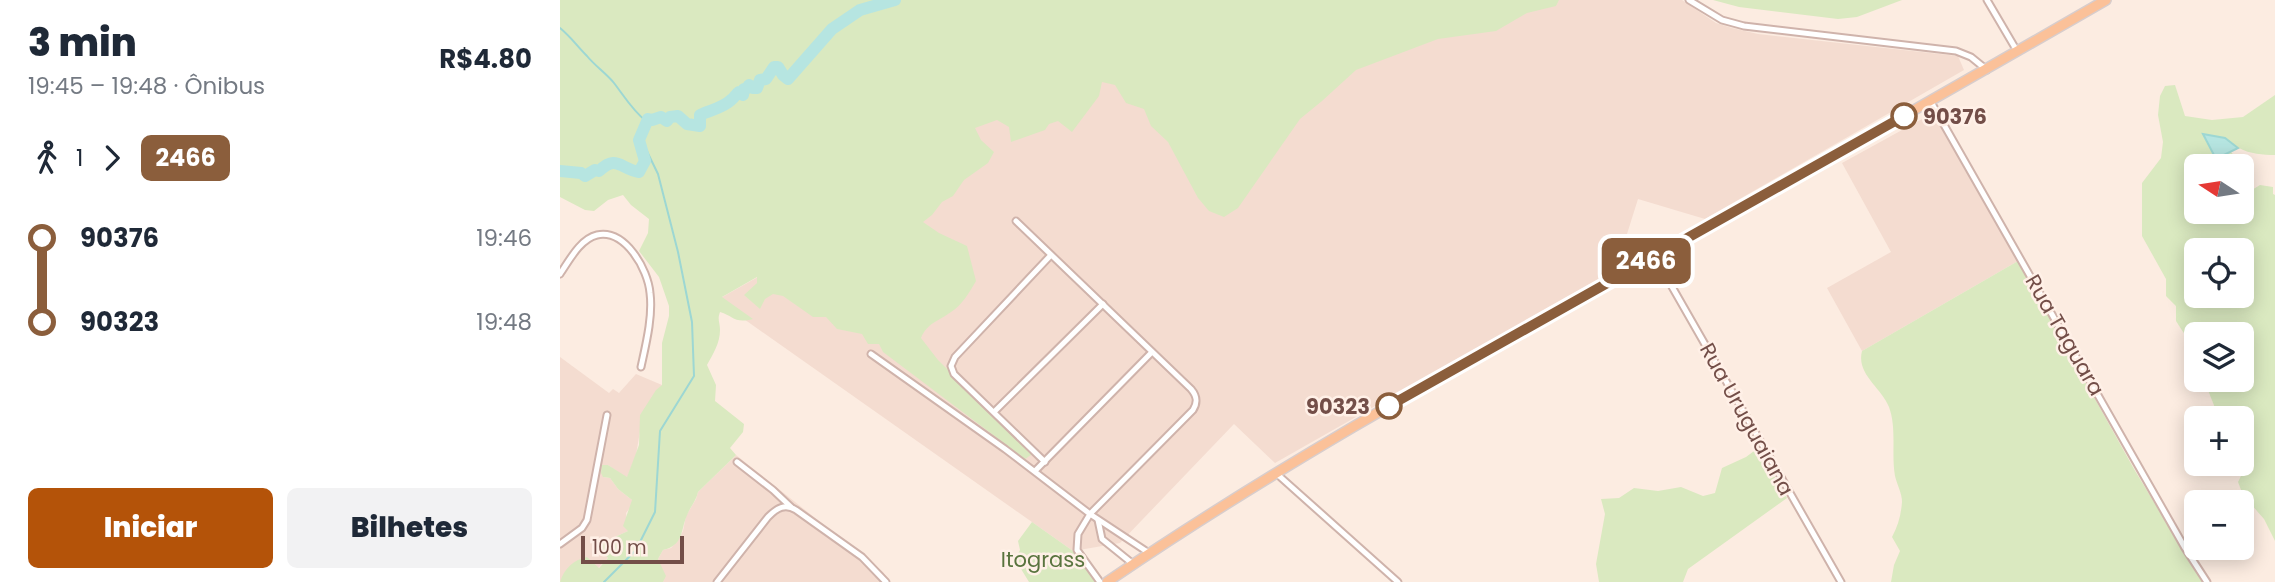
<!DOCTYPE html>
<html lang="pt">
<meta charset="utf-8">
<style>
:root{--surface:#fff;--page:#f2f2f3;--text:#1f2937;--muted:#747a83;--accent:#b45309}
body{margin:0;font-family:Poppins,sans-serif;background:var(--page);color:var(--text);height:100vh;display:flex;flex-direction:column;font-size:26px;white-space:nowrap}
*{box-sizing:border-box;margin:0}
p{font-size:23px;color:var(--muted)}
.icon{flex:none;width:38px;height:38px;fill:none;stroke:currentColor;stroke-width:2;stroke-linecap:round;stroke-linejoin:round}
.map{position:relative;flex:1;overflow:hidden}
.side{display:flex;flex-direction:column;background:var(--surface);width:560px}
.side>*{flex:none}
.badge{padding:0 14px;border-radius:10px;font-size:24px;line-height:46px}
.needle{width:46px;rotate:282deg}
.tools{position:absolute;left:1624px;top:154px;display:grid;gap:14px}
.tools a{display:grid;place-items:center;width:70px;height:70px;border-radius:10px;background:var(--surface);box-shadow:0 4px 18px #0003;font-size:35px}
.scale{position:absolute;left:21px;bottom:18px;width:103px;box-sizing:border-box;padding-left:7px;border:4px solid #734e48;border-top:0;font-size:19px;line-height:24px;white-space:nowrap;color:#734e48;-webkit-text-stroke:5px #fff0e7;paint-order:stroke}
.map>.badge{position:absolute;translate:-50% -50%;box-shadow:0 0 0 4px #fff}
.legs{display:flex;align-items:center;gap:10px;height:77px;padding:0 28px;font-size:23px}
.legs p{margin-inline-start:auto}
.head{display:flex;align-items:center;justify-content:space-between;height:119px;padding:0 28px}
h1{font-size:38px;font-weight:800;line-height:52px}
.button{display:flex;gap:14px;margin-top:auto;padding:14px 28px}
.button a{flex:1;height:80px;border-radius:10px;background:var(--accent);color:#fff;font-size:28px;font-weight:800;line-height:80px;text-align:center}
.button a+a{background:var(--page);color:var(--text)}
ul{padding:0 28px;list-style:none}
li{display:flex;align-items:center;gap:24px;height:84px;font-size:26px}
li i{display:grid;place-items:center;width:10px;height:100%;margin:0 9px;background:currentColor}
li i::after{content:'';width:18px;height:18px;margin:-9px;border:5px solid;border-radius:50%;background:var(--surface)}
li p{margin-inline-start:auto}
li:first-child i{background:linear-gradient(#0000 50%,currentColor 0)}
li:last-child i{background:linear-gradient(currentColor 50%,#0000 0)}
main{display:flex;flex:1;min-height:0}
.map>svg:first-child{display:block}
.residential{fill:#f4dcd0}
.green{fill:#dae9c0;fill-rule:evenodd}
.water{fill:#b6e5e1;stroke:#9dd7d3;stroke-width:2}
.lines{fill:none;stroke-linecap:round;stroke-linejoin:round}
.stream{stroke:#9dd7d3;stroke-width:2}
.river{stroke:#b6e5e1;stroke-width:12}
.minor-casing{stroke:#cfb3ab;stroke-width:9}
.primary-casing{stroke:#d8cdcc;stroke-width:12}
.minor{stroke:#fff;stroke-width:5}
.primary{stroke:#fbc199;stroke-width:9}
.line-1-casing{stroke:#fff;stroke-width:16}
.line-1{stroke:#8b5e3c;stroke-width:10}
.stop-1-dot{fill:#fff;stroke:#8b5e3c;stroke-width:3.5}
.labels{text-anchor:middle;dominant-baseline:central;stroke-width:5;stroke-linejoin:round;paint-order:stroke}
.stop-label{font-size:21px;font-weight:bold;fill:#734e48;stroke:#fff0e7;text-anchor:start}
.street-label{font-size:21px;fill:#734e48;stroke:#fff0e7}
.park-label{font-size:21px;fill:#59743e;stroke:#fff0e7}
</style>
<main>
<section class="side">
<div class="head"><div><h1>3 min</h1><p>19:45 – 19:48 · Ônibus</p></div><b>R$4.80</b></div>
<div class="legs"><svg class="icon" aria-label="walk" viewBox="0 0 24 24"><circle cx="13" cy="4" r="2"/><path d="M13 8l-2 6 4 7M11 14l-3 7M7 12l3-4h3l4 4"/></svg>1<svg class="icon" aria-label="forward" viewBox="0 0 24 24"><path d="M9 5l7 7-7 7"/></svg><b class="badge" style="background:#8b5e3c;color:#fff">2466</b></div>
<ul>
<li><i style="color:#8b5e3c"></i><b>90376</b><p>19:46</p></li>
<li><i style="color:#8b5e3c"></i><b>90323</b><p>19:48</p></li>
</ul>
<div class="button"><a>Iniciar</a><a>Bilhetes</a></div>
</section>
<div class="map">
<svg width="1715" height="582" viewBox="0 0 1715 582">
<rect width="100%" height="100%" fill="#fcece1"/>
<g class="residential">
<path d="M483 0H1122L1156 23 1172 28 1198 34 1398 56 1404 70 1145 219 1078 199 1056 269 715 463 674 424 560 543 513 551 157 300 401 162 377 139Z"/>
<path d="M1373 113 1458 261 1302 351 1267 288 1331 252 1282 163Z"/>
<path d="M0 357 49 393 53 389 59 393 76 374 102 385 80 431 76 455 67 478 48 465 43 477 50 478 58 489 72 500V505L66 513 68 531 46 541 39 547 48 558 38 568 0 581Z"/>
<path d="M176 455 323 572 330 582H103L105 576 98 559 103 550 111 548 118 540 123 531 126 516 136 499 138 492Z"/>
</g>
<g class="green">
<path d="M0 0H999L996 6 967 13 936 31 878 39 796 70 762 101 740 119 678 208 664 217 649 211 638 198 608 142 591 126 584 109 566 103 555 85 542 82 539 96 512 132 498 121 489 124 485 130 451 142 449 127 437 120 415 128 421 140 434 152 428 163 404 180 393 196 382 202 372 215 363 222 379 233 407 246 416 281C409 293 402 305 391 312 379 321 367 323 361 338L378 360 471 452V455L465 459 323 352 319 344H308L302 334 277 329 266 317H253L223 296 213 294 205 299 200 309 184 295 197 283V277L162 297 193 319C174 324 174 316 160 312 157 320 160 322 160 330 160 343 153 354 147 365L156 385 155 401 184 424 183 432 170 448 176 455 138 492C136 501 131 506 128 513 120 529 125 545 103 550L98 559 106 576 103 582H0C4 569 13 560 27 557L39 568 48 558 39 547 46 541 68 531 63 526 72 500 58 489 50 478 43 477 41 473 42 465H48L67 477 79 445 80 415 96 390 102 385V343L109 316V306L99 277 79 251 88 233 89 219 71 205 63 195 48 200 34 211 25 210 0 197Z"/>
<path d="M1153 0H1342L1297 17 1278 19 1179 7Z"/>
<path d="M1615 85 1625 116 1652 120 1683 117 1715 95V155C1703 155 1690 154 1679 148 1670 144 1667 138 1657 137L1656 159 1671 152 1678 160V166H1636V212H1682V196L1700 185 1713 187V194L1715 195V541L1704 519 1683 495 1678 482 1684 470 1679 464H1682V418H1659L1644 380H1682V334H1636V364L1627 338 1616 321V306L1606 296V279L1582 236V183L1601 158 1603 142 1598 115 1600 96 1605 86ZM1636 250H1682V296H1636Z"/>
<path d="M1458 261 1574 469 1642 582H1331L1334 565 1340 551 1332 537C1338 526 1341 515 1342 502 1342 493 1337 485 1335 476 1331 453 1337 429 1329 407 1321 387 1296 374 1302 351Z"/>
<path d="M1198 448 1227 498 1128 569 1123 582H1039L1036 564 1045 514 1041 499 1059 498 1074 488 1098 491 1121 487 1143 496 1155 493 1162 468 1186 457Z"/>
<path d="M472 522 513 551 535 582H469L455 559 460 550 458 541Z"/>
</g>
<path class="water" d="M1643 134 1665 138 1678 148 1656 159Z"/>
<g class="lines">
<g class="stream">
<path d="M0 28C11 37 17 46 27 56 35 66 46 73 54 83 64 96 73 111 86 121"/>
<path d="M44 582 76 550 95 512 100 431 134 376 132 322 118 252 98 174 80 137"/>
</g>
<path class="river" d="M0 171 21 173 25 176 35 170 39 171C57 154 60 169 79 172L85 161 79 140 88 119 92 120 101 117 107 121 110 117 118 116 127 124 140 126V115C150 110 163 108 171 100 174 98 176 94 179 92L183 95 184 89 188 88 189 85 193 88H197L200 80 206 79 214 67H218L223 75 228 79 272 29 300 10 335 0"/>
<g class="minor-casing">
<g id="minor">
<path d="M1129 0 1162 20 1184 26 1396 51 1411 57 1427 70"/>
<path d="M1427 0 1457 51"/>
<path d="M1371 102 1625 548 1647 582"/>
<path d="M456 221 631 389C637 396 638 402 633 410L530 514 518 534 517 550 540 582"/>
<path d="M1095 257 1281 582"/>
<path d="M0 274C9 261 20 239 37 235 65 229 88 269 90 293 93 316 86 344 81 367"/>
<path d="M311 354 445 449 530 514 589 553"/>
<path d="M435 411 543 304"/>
<path d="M177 462 213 490 231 507"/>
<path d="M485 462 394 374 391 366 395 357 491 255"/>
<path d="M475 471 592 352"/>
<path d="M717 474 838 582"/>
<path d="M538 520 542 539 573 564"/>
<path d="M0 544 22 528 27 520 47 415"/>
<path d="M157 582 208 517C217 508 225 503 236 510L302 557 326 582"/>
</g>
</g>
<g class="primary-casing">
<path id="primary" d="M547 582C721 463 907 361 1091 258 1244 174 1395 87 1546 0"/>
</g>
<use href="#minor" class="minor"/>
<use href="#primary" class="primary"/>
</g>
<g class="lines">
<g class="line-1-casing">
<path id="line-1" d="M829 406 1344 116"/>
</g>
<use href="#line-1" class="line-1"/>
</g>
<g class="stop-1-dot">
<circle cx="1344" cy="116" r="12"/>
<circle cx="829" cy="406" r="12"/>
</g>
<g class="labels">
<g class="stop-label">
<text x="1363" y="116">90376</text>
<text x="810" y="406" text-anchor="end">90323</text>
</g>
<g class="street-label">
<text transform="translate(1505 335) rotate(60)">Rua Taguara</text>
<text transform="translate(1187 419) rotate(61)">Rua Uruguaiana</text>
</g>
<g class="park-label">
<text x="483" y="559">Itograss</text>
</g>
</g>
</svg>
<div class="tools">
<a><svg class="needle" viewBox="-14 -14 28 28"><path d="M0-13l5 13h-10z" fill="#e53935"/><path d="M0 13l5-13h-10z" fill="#747a83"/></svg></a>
<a><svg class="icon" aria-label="locate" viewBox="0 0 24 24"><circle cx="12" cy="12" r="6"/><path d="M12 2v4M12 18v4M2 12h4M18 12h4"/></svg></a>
<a><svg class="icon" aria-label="layers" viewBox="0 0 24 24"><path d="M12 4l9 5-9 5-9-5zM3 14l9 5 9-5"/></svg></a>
<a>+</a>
<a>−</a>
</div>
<div class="scale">100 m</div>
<b class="badge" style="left:1086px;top:261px;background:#8b5e3c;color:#fff">2466</b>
</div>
</main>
